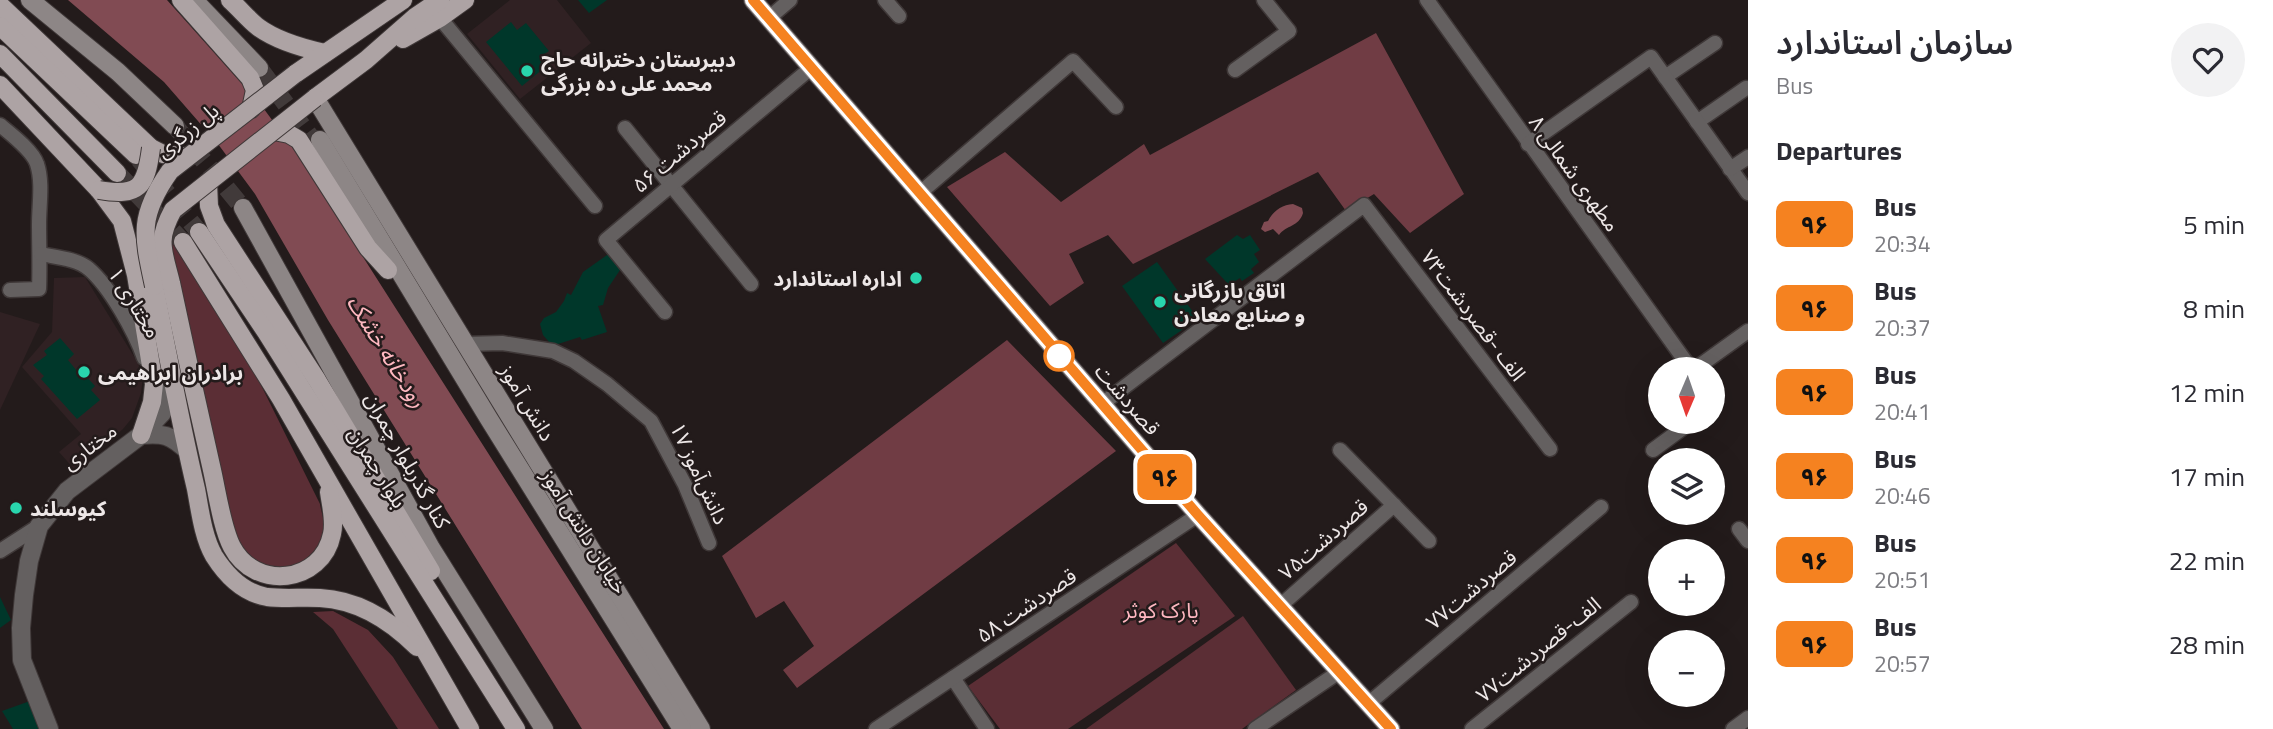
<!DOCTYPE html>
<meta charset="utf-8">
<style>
:root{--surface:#fff;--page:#f2f2f3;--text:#2b2b33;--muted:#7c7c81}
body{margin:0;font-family:"Titillium Web","Noto Sans Arabic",sans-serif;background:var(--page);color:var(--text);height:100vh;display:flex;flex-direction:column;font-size:26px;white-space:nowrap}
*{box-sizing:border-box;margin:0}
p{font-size:23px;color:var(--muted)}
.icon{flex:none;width:38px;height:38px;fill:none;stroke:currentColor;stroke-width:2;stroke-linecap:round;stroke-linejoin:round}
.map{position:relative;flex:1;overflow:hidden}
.sheet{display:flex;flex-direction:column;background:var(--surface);width:525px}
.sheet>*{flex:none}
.badge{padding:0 14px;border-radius:10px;font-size:24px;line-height:46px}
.needle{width:46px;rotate:182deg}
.buttons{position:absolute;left:1648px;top:357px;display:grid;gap:14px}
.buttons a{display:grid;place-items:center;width:77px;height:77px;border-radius:50%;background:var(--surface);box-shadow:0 7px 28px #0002;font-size:35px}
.map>.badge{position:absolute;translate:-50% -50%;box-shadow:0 0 0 4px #fff}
h2{padding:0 28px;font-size:26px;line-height:63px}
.round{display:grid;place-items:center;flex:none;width:74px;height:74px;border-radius:37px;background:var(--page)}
.overview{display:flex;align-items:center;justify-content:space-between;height:119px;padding:0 28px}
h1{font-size:33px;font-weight:600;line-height:52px}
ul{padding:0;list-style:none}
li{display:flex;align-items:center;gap:21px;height:84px;padding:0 28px}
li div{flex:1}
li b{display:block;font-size:26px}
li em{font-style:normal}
li .badge{min-width:77px;font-weight:700;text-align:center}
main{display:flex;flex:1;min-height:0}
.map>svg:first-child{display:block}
.built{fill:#302123}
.green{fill:#5b2e35}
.forest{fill:#703c44}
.water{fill:#814b53}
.building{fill:#00372a}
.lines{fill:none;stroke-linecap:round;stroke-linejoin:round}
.secondary-tunnel{stroke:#413a3a;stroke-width:18;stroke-dasharray:18 9;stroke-linecap:butt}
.primary-tunnel{stroke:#413a3a;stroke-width:18;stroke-dasharray:18 9;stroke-linecap:butt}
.minor-casing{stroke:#3f3838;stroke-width:17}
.tertiary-casing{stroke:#3f3838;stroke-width:20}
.secondary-casing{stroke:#3f3838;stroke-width:20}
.primary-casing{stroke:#3f3838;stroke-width:20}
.minor{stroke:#646060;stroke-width:14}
.tertiary{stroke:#646060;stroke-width:18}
.secondary{stroke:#8d8686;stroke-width:18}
.primary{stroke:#ada3a4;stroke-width:18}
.primary-bridge-casing{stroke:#3f3838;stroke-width:20;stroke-linecap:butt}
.primary-bridge{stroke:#ada3a4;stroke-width:18}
.line-casing{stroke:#fff;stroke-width:16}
.line{stroke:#f58220;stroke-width:10}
.poi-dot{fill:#29d5ad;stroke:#231b1b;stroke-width:2.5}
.stop-dot{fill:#fff;stroke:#f58220;stroke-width:3.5}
.labels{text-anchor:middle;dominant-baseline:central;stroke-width:5;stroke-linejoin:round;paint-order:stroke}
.poi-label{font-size:21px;font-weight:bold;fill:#ede7e7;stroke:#231b1b;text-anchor:start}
.street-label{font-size:21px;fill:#ede7e7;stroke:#231b1b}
.park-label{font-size:21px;fill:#feb7c0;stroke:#231b1b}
.water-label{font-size:23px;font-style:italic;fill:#feb8c0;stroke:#231b1b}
</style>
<main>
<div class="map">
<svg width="1748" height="729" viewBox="0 0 1748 729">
<rect width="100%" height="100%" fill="#231b1b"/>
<g class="built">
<path d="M510 0H557L591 43 520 99 467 34Z"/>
<path d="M85 277 138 363 143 378 141 393 132 418 123 429 75 470 59 452 81 434 22 367 52 332 54 278Z"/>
<path d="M0 312 40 324 0 410Z"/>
</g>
<g class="green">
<path d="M171 243 182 253 247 357 320 504C321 511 324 519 324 526 324 552 291 577 266 568 251 563 240 546 234 532L197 373Z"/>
<path d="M1176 543 1235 616 1068 729H1000L968 686Z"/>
<path d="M333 611 368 630 393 657 439 729H398L333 629 313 612Z"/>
<path d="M1243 616 1296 690 1242 729H1086Z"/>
</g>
<g class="forest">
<path d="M1376 33 1464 194 1410 233 1374 194 1346 211 1318 172 1133 264 1108 235 1069 254 1084 283 1050 306 947 187 1005 152 1061 202 1144 144 1150 155Z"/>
<path d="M1007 340 1116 451 797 688 783 670 814 646 784 601 756 618 722 556Z"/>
</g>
<g class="water">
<path d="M68 0H167L261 105 298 155 664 729H582L328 320 255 194 218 144 164 82Z"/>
<path d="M1293 204 1302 208 1303 213C1299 227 1286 225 1279 235L1273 229 1265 232 1261 229 1264 222 1268 221C1273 211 1282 205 1293 204Z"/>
</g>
<g class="building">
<path d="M578 0H607L589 13Z"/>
<path d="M511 22 517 30 526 23 549 51 543 55 549 64 522 86 486 42Z"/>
<path d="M1237 235 1243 239 1250 235 1260 250 1254 254 1259 262 1251 269 1254 273 1242 281 1240 278 1229 285 1205 259Z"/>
<path d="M607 255H612L622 267 608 288 603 305 598 306 607 332 582 340 580 337 558 344 550 343 543 335 540 324 544 318 556 312 564 301 567 293 571 295 583 272Z"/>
<path d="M1157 262 1198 319 1163 343 1122 286Z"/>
<path d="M60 338 74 354 68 360 81 376 84 374 95 386 91 390 100 400 77 419 41 379 44 376 33 365 47 355 44 351Z"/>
<path d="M0 597 11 620 0 628Z"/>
<path d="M30 701 44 729H13L2 711Z"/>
</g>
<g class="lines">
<g class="secondary-tunnel">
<path d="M259 68 315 143"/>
<path d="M175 126 243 208"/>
</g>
<g class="primary-tunnel">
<path d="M139 159 199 232"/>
<path d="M117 173 183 242"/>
</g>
<g class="minor-casing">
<g id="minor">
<path d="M885 0 899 16"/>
<path d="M1427 0 1691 369"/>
<path d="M440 18 595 206"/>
<path d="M769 18 790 0"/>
<path d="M1235 70 1289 31 1264 0"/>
<path d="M1665 77 1715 43"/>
<path d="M1697 122 1746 88"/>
<path d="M0 125C11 134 33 151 37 164 43 182 39 205 39 224 39 245 40 267 39 289L10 290"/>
<path d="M625 128 751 284"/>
<path d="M1528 144 1651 57 1748 193"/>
<path d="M1730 169 1748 157"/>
<path d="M920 193 1073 61 1116 107"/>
<path d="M41 254C55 257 78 259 89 269 110 287 135 332 144 358"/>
<path d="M665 312 606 240 811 68"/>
<path d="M465 344 502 343 553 351 574 361 607 384 651 421 685 485 709 543"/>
<path d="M1695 369 1748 331"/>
<path d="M1713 401 1715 403 1713 405"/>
<path d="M1102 404 1364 205 1550 449"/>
<path d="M1340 450 1429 541"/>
<path d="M1653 450 1691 422"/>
<path d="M1739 529 1748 541"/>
<path d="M0 551 39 526"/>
<path d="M1280 606 1394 505"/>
<path d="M953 678 987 729"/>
<path d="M1368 704 1601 507"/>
<path d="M876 729 1198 515"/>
<path d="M1255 729 1339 672"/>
<path d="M1472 729 1631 602"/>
<path d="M1733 729 1748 718"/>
</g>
</g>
<g class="tertiary-casing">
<g id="tertiary">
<path d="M141 435C164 433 170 435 187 450"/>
<path d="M49 729 22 660 21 628 24 595 29 561 39 526 67 491 141 435 162 413 174 382"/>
</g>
</g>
<g class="secondary-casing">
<g id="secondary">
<path d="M30 0 118 72 175 126"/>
<path d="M194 0 259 68"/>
<path d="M753 0 1198 515 1391 729"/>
<path d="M315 98 701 729"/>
<path d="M320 140 489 419 682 729"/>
<path d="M243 208 431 548 544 729"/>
</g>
</g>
<g class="primary-casing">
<g id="primary">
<path d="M181 0 250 78 255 90 251 109"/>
<path d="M230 0C240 9 248 19 258 27 277 41 302 48 325 53"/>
<path d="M0 5 151 148 163 154 187 157"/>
<path d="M0 26 136 155"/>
<path d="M403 39 440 18 465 0"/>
<path d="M0 54 117 173"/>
<path d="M295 74 403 0"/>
<path d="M0 85 99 190 122 221 136 275 154 384 152 402 141 435"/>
<path d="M315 98 366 60 415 17 440 0"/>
<path d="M274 131 289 134 299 140 368 248 388 270"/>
<path d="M208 182 209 206 216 225 317 380 431 571"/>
<path d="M199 232 266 332 516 729"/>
<path d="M183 242 281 399 470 729"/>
<path d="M171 283C184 345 198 408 212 470 217 492 222 528 232 547 255 591 322 584 332 534 335 521 331 506 329 492"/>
<path d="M154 286C168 354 180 422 196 489 200 510 203 537 214 556 226 575 244 593 267 597 284 599 303 597 320 598 358 600 391 621 417 647"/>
</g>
</g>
<use href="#minor" class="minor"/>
<use href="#tertiary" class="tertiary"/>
<use href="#secondary" class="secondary"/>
<use href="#primary" class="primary"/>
<g class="primary-bridge-casing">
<g id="primary-bridge">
<path d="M99 190C139 197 146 187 151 148"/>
<path d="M171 283C163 250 156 241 173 210L315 98"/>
<path d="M154 286C143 235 138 216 170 171L295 74"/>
</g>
</g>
<use href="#primary-bridge" class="primary-bridge"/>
</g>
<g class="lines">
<g class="line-casing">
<path id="line" d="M753 0 1198 515 1391 729"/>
</g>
<use href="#line" class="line"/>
</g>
<g class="poi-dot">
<circle cx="527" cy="71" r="7"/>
<circle cx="916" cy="278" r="7"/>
<circle cx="1160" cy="302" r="7"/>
<circle cx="84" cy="372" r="7"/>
<circle cx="16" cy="508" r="7"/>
</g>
<circle class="stop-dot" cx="1059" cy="356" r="14"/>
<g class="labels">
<g class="poi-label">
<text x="541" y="59">دبیرستان دخترانه حاج<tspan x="541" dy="24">محمد علی ده بزرگی</tspan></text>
<text x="902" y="278" text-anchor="end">اداره استاندارد</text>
<text x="1174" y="290">اتاق بازرگانی<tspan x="1174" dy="24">و صنایع معادن</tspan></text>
<text x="98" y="372">برادران ابراهیمی</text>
<text x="30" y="508">کیوسلند</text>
</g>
<g class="street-label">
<text transform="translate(187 130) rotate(-39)">پل زرگری</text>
<text transform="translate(679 151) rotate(-40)">۵۶ قصردشت</text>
<text transform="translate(1575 173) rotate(54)">۸ مطهری شمالی</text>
<text transform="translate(135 302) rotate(58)">۱ مختاری</text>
<text transform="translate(1474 315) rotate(53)">الف -قصردشت۷۳</text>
<text transform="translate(1128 399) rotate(49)">قصردشت</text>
<text transform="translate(528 402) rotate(59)">دانش آموز</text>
<text transform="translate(89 446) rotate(-37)">مختاری</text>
<text transform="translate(408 460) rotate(61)">کنار گذربلوار چمران</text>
<text transform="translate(378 467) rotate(58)">بلوار چمران</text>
<text transform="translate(700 473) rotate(65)">دانش‌آموز ۱۷</text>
<text transform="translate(585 531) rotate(58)">خیابان دانش آموز</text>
<text transform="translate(1323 539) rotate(-41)">قصردشت۷۵</text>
<text transform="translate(1471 589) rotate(-40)">قصردشت۷۷</text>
<text transform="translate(1026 605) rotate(-34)">قصردشت ۵۸</text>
<text transform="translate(1538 649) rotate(-39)">۷۷الف-قصردشت</text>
</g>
<g class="park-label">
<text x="1161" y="610">پارک کوثر</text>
</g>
<g class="water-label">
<text transform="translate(387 351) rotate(58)">رودخانه خشک</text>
</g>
</g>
</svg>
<div class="buttons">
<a><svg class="needle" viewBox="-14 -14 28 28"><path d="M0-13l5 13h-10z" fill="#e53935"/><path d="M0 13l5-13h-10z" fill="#7c7c81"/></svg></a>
<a><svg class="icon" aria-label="layers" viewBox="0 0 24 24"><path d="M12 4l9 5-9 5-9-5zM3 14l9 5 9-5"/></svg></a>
<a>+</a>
<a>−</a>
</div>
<b class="badge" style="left:1165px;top:477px;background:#f58220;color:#111">۹۶</b>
</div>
<section class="sheet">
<div class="overview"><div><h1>سازمان استاندارد</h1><p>Bus</p></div><a class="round"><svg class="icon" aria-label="heart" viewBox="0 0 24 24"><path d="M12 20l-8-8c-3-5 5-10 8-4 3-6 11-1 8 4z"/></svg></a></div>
<h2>Departures</h2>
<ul>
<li><span class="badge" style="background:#f58220;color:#111">۹۶</span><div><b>Bus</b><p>20:34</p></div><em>5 min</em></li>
<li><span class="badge" style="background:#f58220;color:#111">۹۶</span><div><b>Bus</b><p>20:37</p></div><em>8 min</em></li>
<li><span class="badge" style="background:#f58220;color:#111">۹۶</span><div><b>Bus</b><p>20:41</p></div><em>12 min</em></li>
<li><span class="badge" style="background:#f58220;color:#111">۹۶</span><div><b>Bus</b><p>20:46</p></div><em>17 min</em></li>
<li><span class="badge" style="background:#f58220;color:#111">۹۶</span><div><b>Bus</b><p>20:51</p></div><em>22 min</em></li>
<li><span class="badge" style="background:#f58220;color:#111">۹۶</span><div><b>Bus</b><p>20:57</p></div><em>28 min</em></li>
</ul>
</section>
</main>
